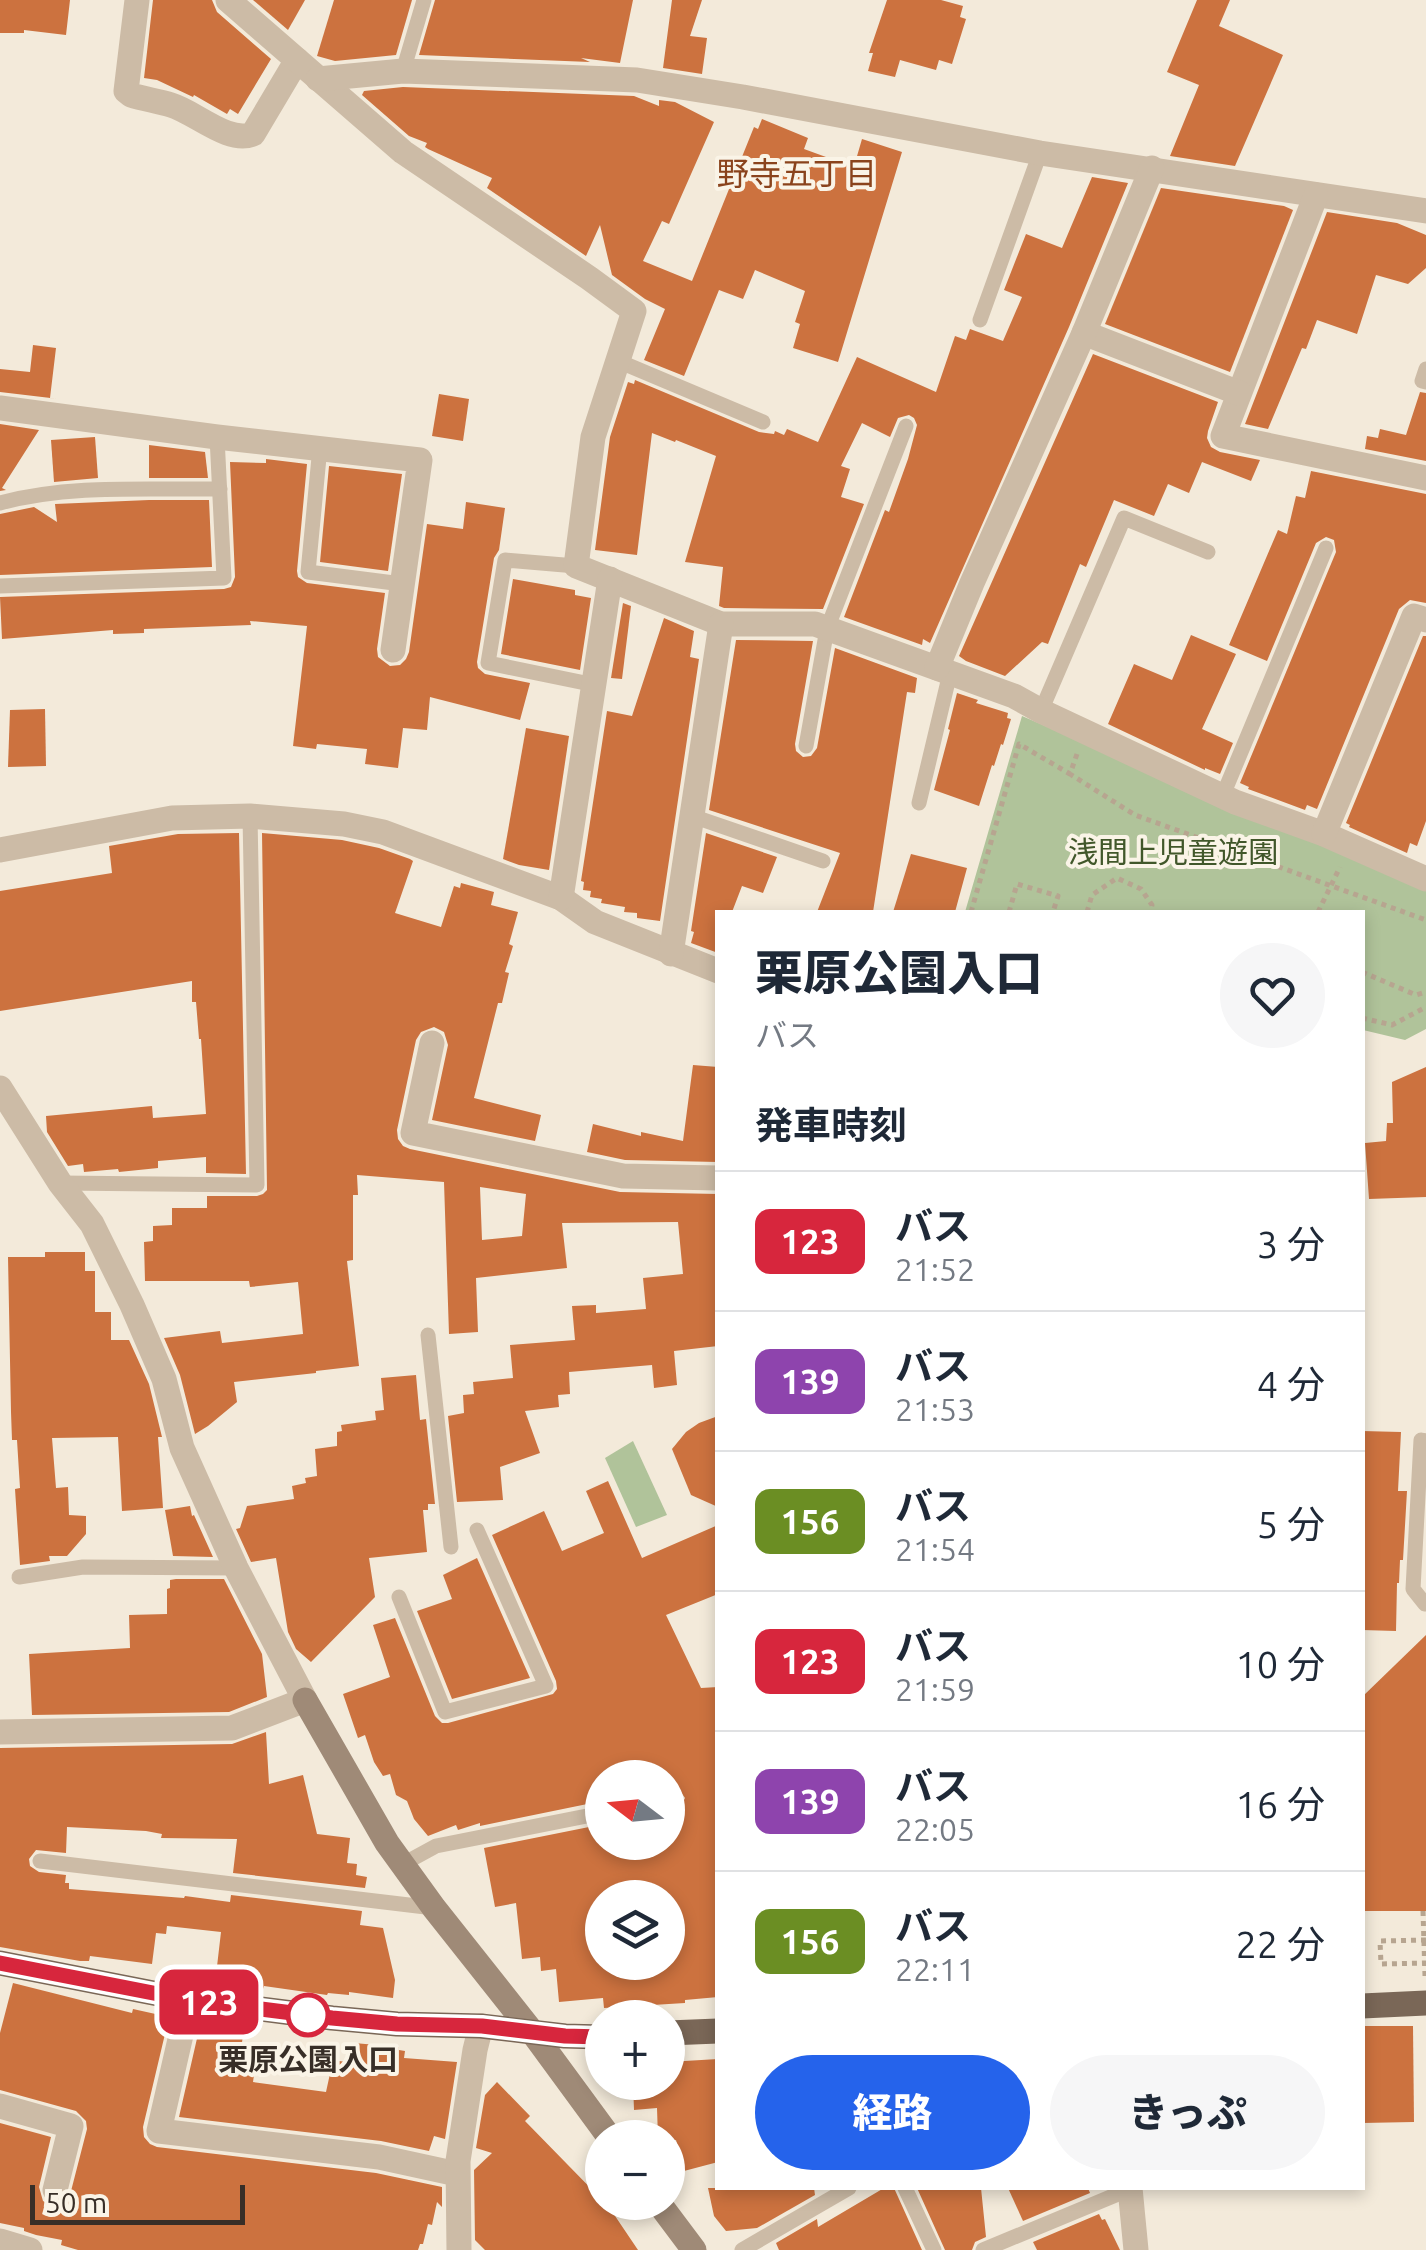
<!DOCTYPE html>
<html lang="ja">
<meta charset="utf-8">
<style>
:root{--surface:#fff;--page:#f6f6f7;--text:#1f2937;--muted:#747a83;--line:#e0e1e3;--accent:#2563eb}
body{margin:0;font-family:Ubuntu,"Noto Sans JP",sans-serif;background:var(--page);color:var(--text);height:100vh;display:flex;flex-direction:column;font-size:38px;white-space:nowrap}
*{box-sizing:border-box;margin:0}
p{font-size:32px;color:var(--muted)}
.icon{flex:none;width:55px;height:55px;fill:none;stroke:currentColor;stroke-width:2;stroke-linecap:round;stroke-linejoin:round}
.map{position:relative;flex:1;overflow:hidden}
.panel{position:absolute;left:715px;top:910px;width:650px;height:1280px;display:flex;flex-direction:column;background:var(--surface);border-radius:0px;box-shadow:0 5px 15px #0003}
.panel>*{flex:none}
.badge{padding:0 20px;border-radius:15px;font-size:35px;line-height:65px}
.needle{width:65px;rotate:286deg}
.fabs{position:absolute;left:585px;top:1760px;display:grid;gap:20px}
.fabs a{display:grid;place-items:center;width:100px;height:100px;border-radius:50%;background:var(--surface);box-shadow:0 5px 15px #0003;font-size:50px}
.scale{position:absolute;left:30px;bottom:25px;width:215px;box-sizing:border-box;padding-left:10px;border:5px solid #372e27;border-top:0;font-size:28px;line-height:35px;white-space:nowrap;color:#372e27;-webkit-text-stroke:8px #faf4e7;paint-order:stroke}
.map>.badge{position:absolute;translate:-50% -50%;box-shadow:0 0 0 5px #fff}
h2{padding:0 40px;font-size:38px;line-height:90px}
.round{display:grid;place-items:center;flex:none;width:105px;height:105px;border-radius:52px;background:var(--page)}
.summary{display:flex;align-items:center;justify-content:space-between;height:170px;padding:0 40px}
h1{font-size:48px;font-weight:800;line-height:75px}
.primary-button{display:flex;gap:20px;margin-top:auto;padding:20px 40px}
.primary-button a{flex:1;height:115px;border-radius:60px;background:var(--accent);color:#fff;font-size:40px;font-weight:800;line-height:115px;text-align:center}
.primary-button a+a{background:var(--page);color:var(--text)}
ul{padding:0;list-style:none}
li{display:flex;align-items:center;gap:30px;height:140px;padding:0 40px;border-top:2px solid var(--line)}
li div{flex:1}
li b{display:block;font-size:38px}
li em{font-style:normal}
li .badge{min-width:110px;font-weight:700;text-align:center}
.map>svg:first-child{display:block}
.green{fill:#b0c39a}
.building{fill:#cc723f;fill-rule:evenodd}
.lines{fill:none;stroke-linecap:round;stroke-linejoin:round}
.path{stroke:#b7a590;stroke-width:5;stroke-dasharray:5 5;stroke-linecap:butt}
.lane{stroke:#ccbba6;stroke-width:15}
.street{stroke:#ccbba6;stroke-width:25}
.secondary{stroke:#9f8a77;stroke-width:25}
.primary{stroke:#7a6757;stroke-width:25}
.line-casing{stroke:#fff;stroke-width:22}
.line{stroke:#d7263d;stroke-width:15}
.stop-dot{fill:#fff;stroke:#d7263d;stroke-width:5}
.labels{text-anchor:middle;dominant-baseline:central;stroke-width:8;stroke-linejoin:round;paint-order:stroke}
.park-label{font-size:30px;fill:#41572a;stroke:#faf4e7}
.stop-label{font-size:30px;font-weight:bold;fill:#372e27;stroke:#faf4e7}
.neighbourhood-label{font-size:32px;fill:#8a431c;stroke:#faf4e7}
</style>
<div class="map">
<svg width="1426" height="2250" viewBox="0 0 1426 2250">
<rect width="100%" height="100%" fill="#f3eada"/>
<g class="green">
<path d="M1022 716 1396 876 1426 891V1029L1405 1040 1363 1030 1362 912H965Z"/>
<path d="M633 1441 667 1515 636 1527 605 1458Z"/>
</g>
<g class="building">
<path d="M0 0H70L66 35 24 30V33H0Z"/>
<path d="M153 0H212L217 12 271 59 238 114 230 109 227 114 194 95 193 97 157 80 144 78Z"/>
<path d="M253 0H305L288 30Z"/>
<path d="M334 0H412L396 55 335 61 317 56Z"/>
<path d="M435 0H633L620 63 581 58 590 62 419 55Z"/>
<path d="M672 0H702L690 36 707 38 702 74 663 68Z"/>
<path d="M887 0H941L963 6 960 17 966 19 952 64 939 60 936 70 900 60 895 77 868 71 873 53H869Z"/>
<path d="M1197 0H1230L1219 26 1283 55 1235 166 1170 156 1199 85 1167 72Z"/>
<path d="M403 87 634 96 659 106V100L675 102 714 122 669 224 662 221 643 261 692 281 754 127 758 129 762 119 808 138 804 149 848 165 849 161 855 163 862 139 902 152 838 362 793 348 800 324 795 322 805 291 755 270 743 299 719 290 684 376 644 360 665 309 645 299 612 275 600 225 586 256 487 188 492 178 428 149 425 147 427 143 409 136 362 95 364 91Z"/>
<path d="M1092 177 1128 183 1069 327 930 643 923 639 922 645 844 617 885 510 889 512 908 459 917 425 914 418 909 415 898 418 890 437 862 423 841 466 850 469 841 497 864 504 823 609 724 608 719 606 723 567 685 562 716 456 676 440 675 442 652 433 637 555 595 550 610 437 628 382 634 384 635 380 759 432 774 434 775 431 784 435 787 429 818 442 857 357 936 392 955 336 966 340 970 329 1003 341 1022 297 1004 290 1026 234 1062 248Z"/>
<path d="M1161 188 1284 206 1293 210 1230 372 1105 324Z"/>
<path d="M1327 212 1397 223 1426 235V268L1408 284 1376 275 1357 334 1317 320 1306 349 1302 348 1268 429 1245 424Z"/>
<path d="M33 345 56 348 50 398 59 399 0 392V369L30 372Z"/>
<path d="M1093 354 1218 402 1208 431 1207 438 1211 447 1220 452 1260 460 1251 481 1202 462 1189 493 1168 484 1154 516 1114 500 1086 567 1080 564 1048 644 1042 642 1005 676 966 661 959 656Z"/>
<path d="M1420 392 1426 393V461L1365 449 1367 436 1378 438 1380 429 1406 435Z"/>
<path d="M439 394 469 399 463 441 432 436Z"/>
<path d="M0 424 39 430 2 488 6 490 0 491Z"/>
<path d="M95 437 98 478 54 482 51 440Z"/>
<path d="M149 445 205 452 208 478H149Z"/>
<path d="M266 459 307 464 297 571 298 577 307 583 385 593 377 649 378 657 390 666 400 665 406 659 409 652 427 524 463 529 466 502 505 508 499 550 494 558 477 662 478 668 485 674 530 683 520 720 430 697 427 730 403 728 398 768 365 764 367 749 317 744 316 749 293 746 307 626 250 621 251 625 144 629V633L113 634V630L2 639 0 597 224 589 231 587 235 577 230 462 266 463Z"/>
<path d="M329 466 402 474 388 571 320 562Z"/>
<path d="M1311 471 1426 494V603L1410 600 1399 609 1317 809 1307 805 1305 810 1248 789 1249 787 1240 783 1336 552 1334 540 1326 537 1316 543 1267 661 1229 645 1278 530 1287 534 1296 496 1305 498Z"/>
<path d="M149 500H209L212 567 0 575V514L34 507 57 522 55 504Z"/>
<path d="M513 579 575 590V595L591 598 580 670 501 654Z"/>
<path d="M623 603 631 606 622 679 611 678Z"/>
<path d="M664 618 694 631 690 657 699 659 660 921 637 918V913L624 912 625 907 601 903 602 899 590 897 591 891 583 890 584 882 581 881 607 711 632 716Z"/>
<path d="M1191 635 1236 654 1202 729 1233 743 1220 774 1205 768V770L1108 724 1134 664 1172 680Z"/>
<path d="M1423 636H1426V821L1417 846 1410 843 1407 853 1349 827 1350 825 1346 823Z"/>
<path d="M736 640 813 641 795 744 796 751 803 757 811 756 817 748 835 648 917 678 915 693 907 692 873 912H817L840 853 709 810Z"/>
<path d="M957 693 978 700 976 703 1008 713 1007 718 1011 719 1003 745 1001 744 994 766 992 765 979 806 934 790 950 730 948 729Z"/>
<path d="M45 709 46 766 8 767 10 710Z"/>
<path d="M526 728 569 736 549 870 519 865 503 859Z"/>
<path d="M239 833 246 1174 206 1173V1157L158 1161V1168L119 1172 118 1169 84 1172 83 1164 68 1166 47 1132 46 1116 152 1106 153 1118 206 1114 201 1039H199L196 1002H192V981L0 1011V891L112 873 109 846 178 834Z"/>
<path d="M262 833 342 840 379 848 410 859 413 861 395 913 441 927 454 886 460 888 461 883 494 892 491 905 518 912 509 944 513 946 505 972 509 973 502 1003H498L474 1098 541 1115 535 1141 432 1120 448 1045 444 1032 434 1027 421 1032 416 1040 397 1130 398 1139 403 1146 410 1149 620 1192 718 1194V1346L674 1351 677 1385 654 1388 652 1365 569 1372 570 1394 558 1395 559 1407 525 1411 540 1453 500 1467 503 1500 457 1502 448 1416 464 1413 463 1395 474 1394 473 1382 513 1378 510 1345 575 1340 572 1306 596 1305V1313L646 1309 643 1278 683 1274 678 1222 562 1223 567 1268 476 1278 478 1332 449 1334 444 1182 357 1175 358 1195H353V1260L347 1261 359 1366 316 1371V1373L234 1382 237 1402 208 1426 195 1434 180 1375 164 1338 220 1331 222 1343 303 1334 298 1282 250 1287 249 1281H145L144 1242 153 1241V1226L172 1225V1208H207V1196H257L263 1194 267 1190ZM480 1187 526 1194 522 1236 482 1240Z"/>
<path d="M706 833 777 857 763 893 742 886 732 912H718V953L691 943 694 932 691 931Z"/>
<path d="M911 854 967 868 955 912H893Z"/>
<path d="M693 1065 718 1067V1162L625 1160 587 1152 593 1124 641 1136V1132L683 1141Z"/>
<path d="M1426 1067V1197L1369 1199 1365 1143 1386 1141 1387 1123H1393L1392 1082Z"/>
<path d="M45 1252H85V1271H95V1312H111V1340H129L149 1384 162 1437H158L163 1508 122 1511 118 1437 52 1438 56 1488 68 1487 69 1515 86 1516V1534L67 1556H49L50 1561 20 1565 15 1489 20 1488 17 1440H12L11 1412 8 1257H45Z"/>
<path d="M416 1375 420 1420 426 1419 435 1504H428V1510H423L427 1552 369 1558 375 1597 311 1662 296 1649 288 1632 276 1558 251 1562 236 1529 240 1528 247 1506 294 1499 292 1486 306 1483 305 1478 317 1476 315 1449 337 1446V1432L342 1431 341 1425 376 1420 375 1411 384 1410 381 1378Z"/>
<path d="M718 1416V1507L691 1495 672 1449 686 1432 699 1423Z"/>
<path d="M1362 1431 1401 1432 1398 1491H1407L1403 1560H1400L1399 1583H1397L1396 1631 1362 1630Z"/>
<path d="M608 1481 642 1558 718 1525V1594L666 1615 701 1688 718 1687V1997L685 2000V2003L604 2008 603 1998 559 2002 556 1969 541 1971 540 1957 522 1959 516 1903 495 1907 484 1848 599 1825 602 1842H668V1811L680 1808 685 1798 679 1789H668V1778H602V1801L480 1826V1823L458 1830 456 1825 428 1836 414 1819 407 1801 396 1795 390 1774 383 1776 374 1762 365 1735 358 1738 343 1694 390 1677 373 1625 395 1618 435 1716 442 1723H448L553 1694 557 1689 556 1681 492 1535 544 1511 562 1551 604 1533 586 1491ZM602 1898H668V1962H602Z"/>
<path d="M190 1506 192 1516 194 1515 213 1557 173 1556 165 1510Z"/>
<path d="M477 1558 530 1678 452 1699 417 1611 452 1599 443 1575Z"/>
<path d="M176 1579H224L262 1654 267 1697 229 1712 32 1715 29 1654 130 1648 129 1615 167 1614V1589L170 1588V1580Z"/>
<path d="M1426 1635V1911H1362V1697Z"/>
<path d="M266 1732 269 1784 303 1775 317 1834 350 1838 347 1863 357 1864 356 1875 367 1877 365 1888 233 1873 237 1839 161 1838 162 1834 146 1831 67 1827 66 1853 36 1850 29 1859 30 1866 39 1872 66 1875 65 1883H69V1889L184 1898 185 1896 230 1902 231 1895 362 1911 360 1925 383 1928 395 1980 393 1998 349 1992V1995L328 1993 327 1995 264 1986 263 1989 237 1985 239 1978 216 1975 221 1932 167 1926 166 1934 156 1933 152 1964 90 1956 89 1961H80L0 1947V1748L232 1744Z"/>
<path d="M13 1983 132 2013 133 2009 169 2017 143 2127 144 2137 150 2144 157 2147 376 2173 442 2187V2207L437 2202 432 2225 428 2224 423 2244H420L418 2250H78L61 2245 62 2240 36 2235 24 2231V2228L0 2223V2123L51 2137 39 2187 43 2201 52 2206 66 2202 70 2195 87 2129 86 2121 76 2111 0 2090V2033Z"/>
<path d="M201 2021 244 2027 240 2058 256 2061 253 2082 326 2092 333 2060 352 2063 354 2043 399 2047V2050L405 2051 404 2058 457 2062 445 2139 434 2136 429 2151 381 2141 179 2117Z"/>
<path d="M1362 2026H1413L1414 2122 1362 2123Z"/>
<path d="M718 2059V2162L684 2171 676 2140 668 2141V2138H658L657 2108 634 2110 633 2082H668V2062Z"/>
<path d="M497 2082 530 2116 525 2121 609 2207 638 2250H485L475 2240 474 2170 492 2153 476 2148 485 2095Z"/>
<path d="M708 2188H814L815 2195 757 2228 726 2231 714 2216Z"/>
<path d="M884 2188H894L922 2250H779L776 2243 817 2219 818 2227Z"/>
<path d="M917 2188H981L986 2237 975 2242 972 2250H945Z"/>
<path d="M1008 2188H1088L1090 2193 1023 2221Z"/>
<path d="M1099 2214 1102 2220 1105 2219 1120 2250H1037L1033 2242Z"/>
</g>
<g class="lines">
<g class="path">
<path d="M1077 754 1070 774 1135 815 1426 920"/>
<path d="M971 912 1019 744 1070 774"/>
<path d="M1009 912 1017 884 1058 896 1053 912"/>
<path d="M1087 912 1092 895 1117 878 1141 889 1152 905 1150 912"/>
<path d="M1318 912 1340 867"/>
<path d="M1362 972 1416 995 1426 992"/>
<path d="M1362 1018 1392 1025 1426 1007"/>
<path d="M1423 1911 1425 1976"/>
<path d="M1426 1940 1380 1941 1381 1964 1426 1963"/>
</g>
<g class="lane">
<path d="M403 71 424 0"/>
<path d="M980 320 1040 153"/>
<path d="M618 361 763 422"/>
<path d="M1426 369 1422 381 1426 382"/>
<path d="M320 447 308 572 402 584"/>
<path d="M0 503C70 484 148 490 220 489"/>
<path d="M576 566 505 560 488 663 595 685"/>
<path d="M0 586 224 578 217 437"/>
<path d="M1041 711 1124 518 1208 552"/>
<path d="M806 746 827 629 906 426"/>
<path d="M1223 795 1326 548"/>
<path d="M919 803 950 673"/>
<path d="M692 816 823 861"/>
<path d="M60 1183 257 1185 250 816"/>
<path d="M428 1335 451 1547"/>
<path d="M19 1577 83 1567 236 1568"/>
<path d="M399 1597 445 1712 546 1686 477 1530"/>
<path d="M1425 1604 1413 1589 1421 1440 1426 1441"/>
<path d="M668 1800 674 1799"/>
<path d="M40 1861 434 1908"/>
<path d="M403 1864 436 1846 602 1813"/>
<path d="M905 2188 934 2250"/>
<path d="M742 2250 849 2188"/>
<path d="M983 2250 1130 2189"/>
</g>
<g class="street">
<path d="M137 0 126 91 131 95C144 99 158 101 171 105 195 112 228 144 253 134L297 60"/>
<path d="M228 0 403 152 589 278 634 311 593 437 576 566 721 624H815L1014 696 1041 711 1235 802 1324 834 1426 879"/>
<path d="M318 79 403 71 637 80 743 97 1040 153 1426 211"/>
<path d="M1316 195 1223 436 1426 478"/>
<path d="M1084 333 1239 393"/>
<path d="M0 408 217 437 420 460 393 650"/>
<path d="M937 668 972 583 1084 333 1152 168"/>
<path d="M1324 834 1414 616 1426 620"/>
<path d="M0 850 172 818 250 816 344 824 383 832 561 898 595 922 718 971"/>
<path d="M561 898 610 579"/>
<path d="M671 954 721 624"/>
<path d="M432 1043 413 1133 623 1176 718 1178"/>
<path d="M0 1088 60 1183 92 1224 132 1305 164 1379 182 1448 236 1568 305 1700 232 1728 0 1732"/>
<path d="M189 2000 159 2131 379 2157 457 2174"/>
<path d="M0 2106 71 2126 55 2190"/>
<path d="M1130 2188 1136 2250"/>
<path d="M0 2241 30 2250"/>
<path d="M459 2250 458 2161 475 2050 481 2026"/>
</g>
<g class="secondary">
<path d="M305 1700 387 1843 434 1908 533 2033 610 2138"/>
<path d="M658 2202 694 2250"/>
</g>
<g class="primary">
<path d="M0 1963 189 2000 332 2018 397 2024 481 2026 565 2036 602 2037"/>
<path d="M1362 2006 1426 2003"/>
<path d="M668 2033 718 2031"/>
</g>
</g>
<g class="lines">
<g class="line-casing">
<path id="line" d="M0 1963 189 2000 332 2018 397 2024 482 2026 565 2036 602 2037"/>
</g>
<use href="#line" class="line"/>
</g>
<circle class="stop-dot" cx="308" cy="2015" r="20"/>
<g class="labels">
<g class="park-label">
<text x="1173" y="852">浅間上児童遊園</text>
</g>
<g class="stop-label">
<text x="308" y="2059">栗原公園入口</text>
</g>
<g class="neighbourhood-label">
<text x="797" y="173">野寺五丁目</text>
</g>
</g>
</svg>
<div class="fabs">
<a><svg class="needle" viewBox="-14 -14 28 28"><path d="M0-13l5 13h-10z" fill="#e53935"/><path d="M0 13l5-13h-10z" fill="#747a83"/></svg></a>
<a><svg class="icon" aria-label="layers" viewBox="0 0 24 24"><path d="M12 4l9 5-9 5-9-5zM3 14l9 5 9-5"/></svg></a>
<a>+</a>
<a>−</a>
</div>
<div class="scale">50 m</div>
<b class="badge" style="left:209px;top:2002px;background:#d7263d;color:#fff">123</b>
<section class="panel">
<div class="summary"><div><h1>栗原公園入口</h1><p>バス</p></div><a class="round"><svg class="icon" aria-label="heart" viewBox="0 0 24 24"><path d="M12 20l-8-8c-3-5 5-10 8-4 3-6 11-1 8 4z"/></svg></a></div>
<h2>発車時刻</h2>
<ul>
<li><span class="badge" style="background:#d7263d;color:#fff">123</span><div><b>バス</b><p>21:52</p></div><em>3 分</em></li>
<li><span class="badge" style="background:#8e44ad;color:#fff">139</span><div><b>バス</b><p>21:53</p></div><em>4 分</em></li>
<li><span class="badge" style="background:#6b8e23;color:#fff">156</span><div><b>バス</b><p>21:54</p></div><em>5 分</em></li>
<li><span class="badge" style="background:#d7263d;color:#fff">123</span><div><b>バス</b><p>21:59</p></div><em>10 分</em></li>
<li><span class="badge" style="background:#8e44ad;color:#fff">139</span><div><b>バス</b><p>22:05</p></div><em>16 分</em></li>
<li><span class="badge" style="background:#6b8e23;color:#fff">156</span><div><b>バス</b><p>22:11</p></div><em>22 分</em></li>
</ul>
<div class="primary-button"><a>経路</a><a>きっぷ</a></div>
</section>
</div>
